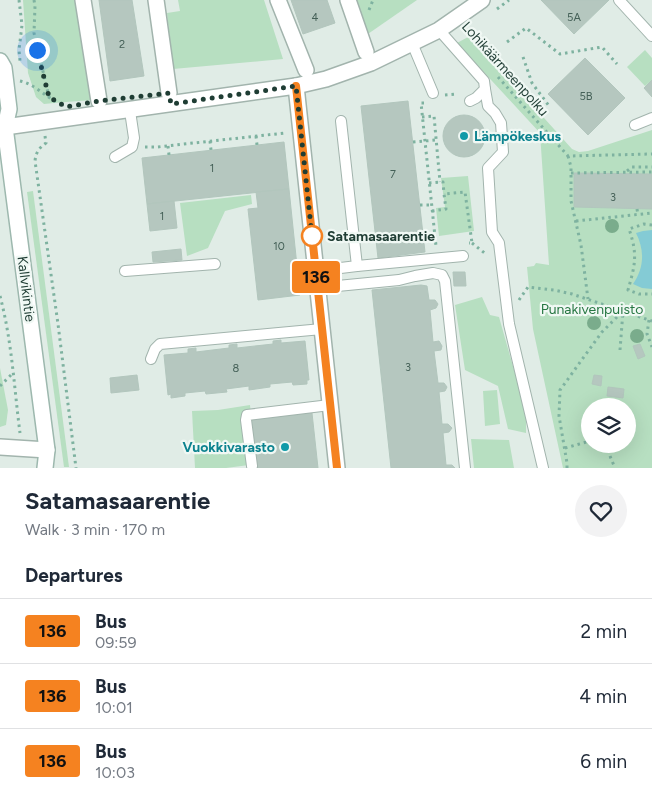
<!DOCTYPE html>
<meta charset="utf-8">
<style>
:root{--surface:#fff;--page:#f2f2f3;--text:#1f2937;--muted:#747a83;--line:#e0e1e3}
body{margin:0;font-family:Figtree,sans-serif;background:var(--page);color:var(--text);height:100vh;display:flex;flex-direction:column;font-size:19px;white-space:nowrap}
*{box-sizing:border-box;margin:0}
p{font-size:16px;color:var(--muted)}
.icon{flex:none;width:28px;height:28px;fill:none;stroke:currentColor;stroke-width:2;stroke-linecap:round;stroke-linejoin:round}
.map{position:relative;height:468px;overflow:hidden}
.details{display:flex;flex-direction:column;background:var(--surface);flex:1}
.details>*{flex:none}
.badge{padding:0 10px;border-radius:4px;font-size:18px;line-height:32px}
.buttons{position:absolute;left:581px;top:398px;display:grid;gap:10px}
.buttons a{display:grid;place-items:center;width:55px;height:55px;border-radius:50%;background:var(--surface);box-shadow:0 5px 20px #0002;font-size:25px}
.you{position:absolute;width:25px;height:25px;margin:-12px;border:4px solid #fff;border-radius:50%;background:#1a73e8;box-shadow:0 0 0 8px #1a73e833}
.map>.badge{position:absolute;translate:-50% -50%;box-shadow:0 0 0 2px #fff}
h2{padding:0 25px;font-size:19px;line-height:45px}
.round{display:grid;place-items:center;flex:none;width:52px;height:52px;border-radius:26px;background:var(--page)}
.overview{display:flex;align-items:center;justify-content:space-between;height:85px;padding:0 25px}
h1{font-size:24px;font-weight:700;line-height:38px}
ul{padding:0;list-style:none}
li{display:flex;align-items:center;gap:15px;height:65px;padding:0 25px;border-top:1px solid var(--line)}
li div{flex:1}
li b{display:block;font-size:19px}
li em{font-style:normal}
li .badge{min-width:55px;font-weight:700;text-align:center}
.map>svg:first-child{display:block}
.green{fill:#b7dfc1;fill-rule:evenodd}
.water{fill:#84cbd5}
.building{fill:#b5c7bf;stroke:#b2c6bd}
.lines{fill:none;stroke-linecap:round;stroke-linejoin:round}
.lane-casing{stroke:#a2b4ad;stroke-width:12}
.street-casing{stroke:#a2b4ad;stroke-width:18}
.secondary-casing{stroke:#9db8ae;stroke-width:18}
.path{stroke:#7eb2a0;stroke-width:3;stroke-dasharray:2.5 4;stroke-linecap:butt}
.lane{stroke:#fff;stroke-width:10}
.street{stroke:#fff;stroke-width:15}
.secondary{stroke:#fff;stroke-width:15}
.tree{fill:#7aac8c}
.line-casing{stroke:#fff;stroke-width:11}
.line{stroke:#f58220;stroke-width:8}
.walk{stroke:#1f3d34;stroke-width:5;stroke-dasharray:0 9}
.culture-dot{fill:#0f9aa8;stroke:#f0f8f4;stroke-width:2}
.stop-dot{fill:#fff;stroke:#f58220;stroke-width:2.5}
.labels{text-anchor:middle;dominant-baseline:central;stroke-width:4.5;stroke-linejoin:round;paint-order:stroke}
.number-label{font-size:11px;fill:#446057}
.street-label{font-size:14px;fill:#1f3d34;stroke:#f0f8f4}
.culture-label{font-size:14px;font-weight:bold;fill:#0d838f;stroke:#f0f8f4;text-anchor:start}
.stop-label{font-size:14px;font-weight:bold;fill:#1f3d34;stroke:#f0f8f4;text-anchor:start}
.park-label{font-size:14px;fill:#277743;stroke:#f0f8f4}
</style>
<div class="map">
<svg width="652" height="468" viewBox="0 0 652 468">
<rect width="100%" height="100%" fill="#e0ece6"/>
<g class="green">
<path d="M23 0H79L95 100C78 101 61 102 44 104L36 97 28 73Z"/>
<path d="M178 0H264L283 59 173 69 167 13 180 11Z"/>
<path d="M352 0H417L365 36Z"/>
<path d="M470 36 572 149 579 152 588 151 652 130V468H563L533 329 527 267 534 266 536 263 549 265 540 133 457 43ZM590 406H628V444H590Z"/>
<path d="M645 50 652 58V80L645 86 627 67Z"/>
<path d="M468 176 474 231 439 236 436 208 445 207 441 178Z"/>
<path d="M33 191 69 467H64L27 192Z"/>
<path d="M251 195 252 204 225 211 208 248 187 256 180 203Z"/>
<path d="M482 297 490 315 499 317 526 412V433L508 429 498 386 465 370 455 305Z"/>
<path d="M0 368 8 410 6 425 0 427Z"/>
<path d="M497 390 500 424 485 426 483 391Z"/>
<path d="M250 405 257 467 250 468 249 465 226 468H195L192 411 218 410Z"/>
<path d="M471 439 509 440 514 468H474Z"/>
</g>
<path class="water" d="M652 230V289L642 288 633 284C644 268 645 251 636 233L643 231Z"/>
<g class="building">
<path d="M99 0H132L144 76 110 81Z"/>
<path d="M291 0H327L335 23 303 34Z"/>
<path d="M541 0H609L574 34Z"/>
<path d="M585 58 625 98 588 135 548 94Z"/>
<path d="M652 80V97L644 88Z"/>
<path d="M408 101 425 252 378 258 361 106Z"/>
<circle cx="464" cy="136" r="21"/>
<path d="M284 142 289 189 147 204 142 158Z"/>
<path d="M574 173 652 174V209L574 207Z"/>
<path d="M289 189 300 295 258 300 248 209 258 208 256 192Z"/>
<path d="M174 201 177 228 150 231 147 204Z"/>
<path d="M181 249 182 260 153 262 152 252Z"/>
<path d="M453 272H465L466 286H454Z"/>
<path d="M421 285 427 286 429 300H435L438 304 436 308 430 310 433 342 439 341 442 346 441 350 434 351 438 383H444L447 387 445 391 439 392 442 424H448L452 428 449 432 443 433 446 465H452L455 468H391L372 290Z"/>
<path d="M281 340V343L305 341 309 380H307V384L293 385 292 382 270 384V387L249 390V386L226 389 227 392 206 394 205 391 185 393V396L171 398V394L168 395 164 355 188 353V349L196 348V352L229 348V345L237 344V348L273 344V341Z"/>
<path d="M640 344 645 356 638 359 633 346Z"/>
<path d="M137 375 139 390 111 393 110 378Z"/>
<path d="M594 375 602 376 601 386 592 384Z"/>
<path d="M608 387 624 389 623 398 607 396Z"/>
<path d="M312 413 318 468H257L252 420Z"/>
</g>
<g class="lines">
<g class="lane-casing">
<g id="lane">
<path d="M619 0 652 36"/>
<path d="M439 30 484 81 485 89 476 98 470 101"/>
<path d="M412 43 433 93"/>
<path d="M485 89 488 106 495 113 501 123 503 152 488 168 492 232 499 243 509 324 543 468"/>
<path d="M635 125 652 118"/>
<path d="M115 157 132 147 134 138 130 111"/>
<path d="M357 266 463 256"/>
<path d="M125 271 215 264"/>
<path d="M316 271 357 266 341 121"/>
<path d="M317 288 399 280 415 276 433 273 442 275 445 281 465 468"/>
<path d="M151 359 155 349 160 344 322 329"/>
<path d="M252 466 246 420 247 415 330 405"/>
</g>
</g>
<g class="street-casing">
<g id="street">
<path d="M83 0 99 101"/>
<path d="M156 0 169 93"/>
<path d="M278 0 306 70"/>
<path d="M348 0 366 52"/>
<path d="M296 86 337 468"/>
<path d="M5 127 296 86 326 79 371 63 439 30 482 0"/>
<path d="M0 447 47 450"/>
</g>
</g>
<g class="secondary-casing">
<path id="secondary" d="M0 61 4 68 9 109 5 127 47 450 45 468"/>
</g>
<g class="path">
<path d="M19 0 22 25 19 50 20 61"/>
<path d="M34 0 35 6 34 33 49 97"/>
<path d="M497 9 509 0"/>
<path d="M369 10 373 0"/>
<path d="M507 42 526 28 560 54 602 47 617 64"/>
<path d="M523 57 532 83 549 106"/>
<path d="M498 77 568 156 652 154"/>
<path d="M20 81C34 84 45 96 58 103"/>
<path d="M445 95 457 94"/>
<path d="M424 103H421L436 246"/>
<path d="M422 117 434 116 440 182"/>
<path d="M45 136 46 143C39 148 36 152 35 161L58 324 76 468"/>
<path d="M256 136 257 145"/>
<path d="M210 141 211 150"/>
<path d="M413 142 436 140"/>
<path d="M168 146 169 155"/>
<path d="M145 147H157L285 133"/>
<path d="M568 156 571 167V201L581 245 588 299"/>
<path d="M627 171 632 167H652"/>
<path d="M571 173 652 172"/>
<path d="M429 183 443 182 444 194"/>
<path d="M420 205H432"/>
<path d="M637 209 638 215"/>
<path d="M432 211 446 209 444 194 465 192 472 243H469"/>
<path d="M576 221 652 213"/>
<path d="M652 225 644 224 629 229C638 255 635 265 628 290L639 294H652"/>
<path d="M472 243 487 255"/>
<path d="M0 296C12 341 14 387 20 433"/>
<path d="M519 300 528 287 554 290 572 294 652 321"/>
<path d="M649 320 647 334 652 347"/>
<path d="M620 350 623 311"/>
<path d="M0 386 13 373"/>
<path d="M605 444 615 468"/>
<path d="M565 448 590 441"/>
<path d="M567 468V463L559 416 560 390 602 332 623 311"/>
</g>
<use href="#lane" class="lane"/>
<use href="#street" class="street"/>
<use href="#secondary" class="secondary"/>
</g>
<g class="tree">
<circle cx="612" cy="226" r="7"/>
<circle cx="594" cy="323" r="7"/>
<circle cx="637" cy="336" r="7"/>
</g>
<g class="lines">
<g class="line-casing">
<path id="line" d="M296 86 337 468"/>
</g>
<use href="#line" class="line"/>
<path class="walk" d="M37 50 49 97 66 107 99 101 169 93 171 104 296 86 312 236"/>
</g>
<g class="culture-dot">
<circle cx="464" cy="136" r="5"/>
<circle cx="285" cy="447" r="5"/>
</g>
<circle class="stop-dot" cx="312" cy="236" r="10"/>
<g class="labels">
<g class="number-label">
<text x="315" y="17">4</text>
<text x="574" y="17">5A</text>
<text x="122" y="44">2</text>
<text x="586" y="96">5B</text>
<text x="212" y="168">1</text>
<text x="393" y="174">7</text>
<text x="613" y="197">3</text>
<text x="162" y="216">1</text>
<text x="279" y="246">10</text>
<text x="408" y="367">3</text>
<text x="236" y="368">8</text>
</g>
<g class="street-label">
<text transform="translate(505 69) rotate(48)">Lohikäärmeenpolku</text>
<text transform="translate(26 289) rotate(83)">Kallvikintie</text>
</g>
<g class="culture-label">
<text x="474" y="136">Lämpökeskus</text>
<text x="275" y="447" text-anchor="end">Vuokkivarasto</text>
</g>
<g class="stop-label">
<text x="327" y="236">Satamasaarentie</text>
</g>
<g class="park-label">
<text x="592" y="309">Punakivenpuisto</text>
</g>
</g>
</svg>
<div class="buttons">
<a><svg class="icon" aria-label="layers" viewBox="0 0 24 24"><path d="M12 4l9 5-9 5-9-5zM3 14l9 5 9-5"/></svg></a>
</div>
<div class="you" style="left:37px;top:50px"></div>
<b class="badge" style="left:316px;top:277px;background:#f58220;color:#111">136</b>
</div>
<section class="details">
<div class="overview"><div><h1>Satamasaarentie</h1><p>Walk · 3 min · 170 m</p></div><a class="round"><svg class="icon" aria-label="heart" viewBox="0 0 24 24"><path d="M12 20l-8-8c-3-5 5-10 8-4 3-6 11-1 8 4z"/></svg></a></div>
<h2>Departures</h2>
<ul>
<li><span class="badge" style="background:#f58220;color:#111">136</span><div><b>Bus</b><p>09:59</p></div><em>2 min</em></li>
<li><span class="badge" style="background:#f58220;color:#111">136</span><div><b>Bus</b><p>10:01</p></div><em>4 min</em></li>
<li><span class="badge" style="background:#f58220;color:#111">136</span><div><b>Bus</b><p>10:03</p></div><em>6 min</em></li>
</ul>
</section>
